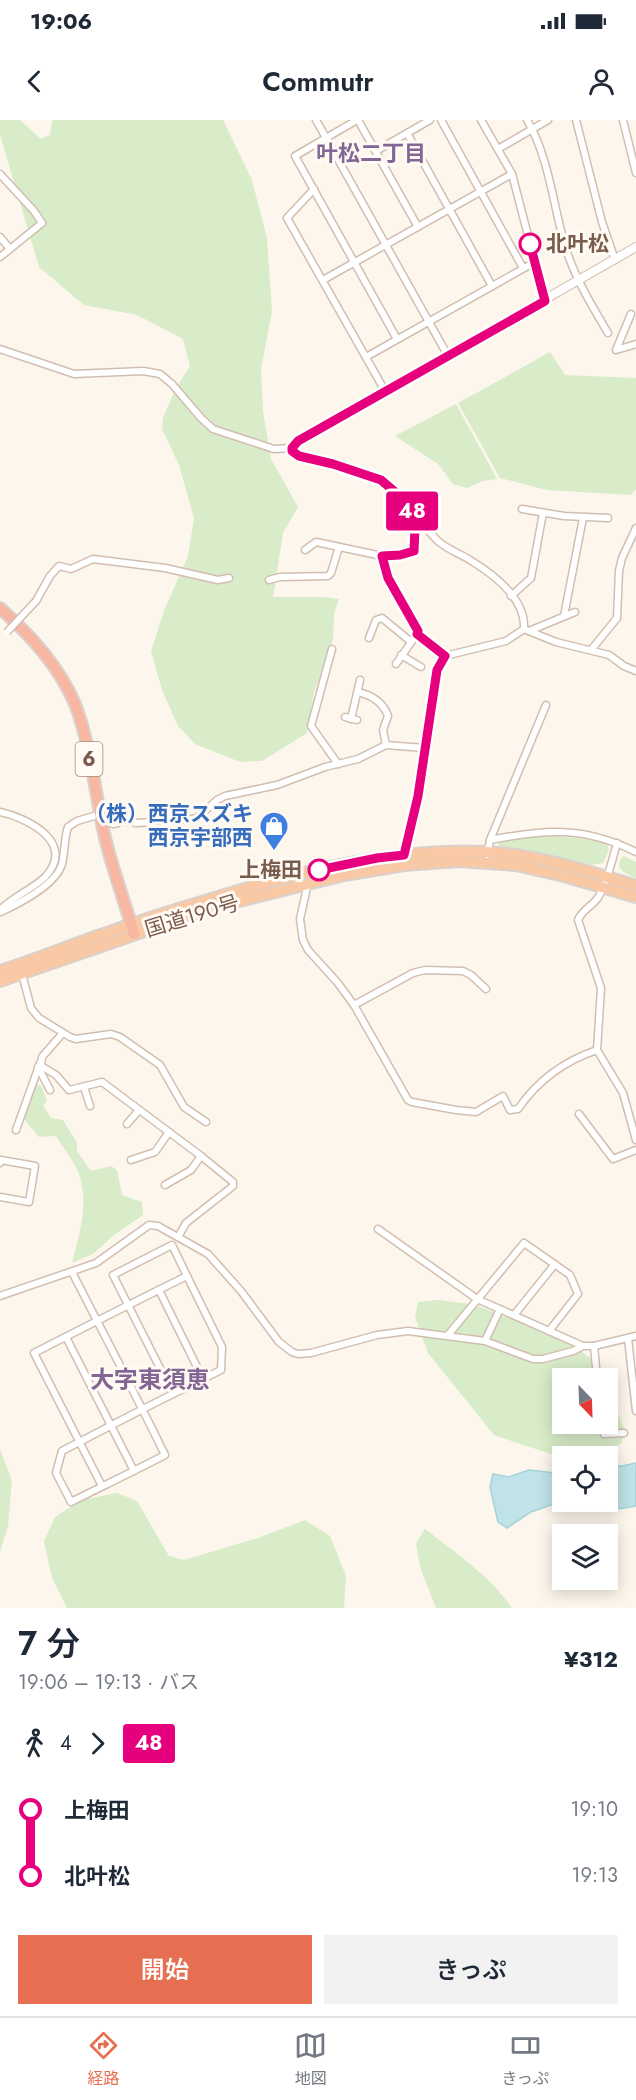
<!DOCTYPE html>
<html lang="ja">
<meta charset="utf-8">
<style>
:root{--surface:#fff;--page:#f2f2f3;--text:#1f2937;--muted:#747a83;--line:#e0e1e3;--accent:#e76f51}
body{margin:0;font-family:Jost,"Noto Sans JP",sans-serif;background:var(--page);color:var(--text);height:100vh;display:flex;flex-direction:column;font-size:22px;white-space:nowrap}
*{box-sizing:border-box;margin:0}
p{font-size:20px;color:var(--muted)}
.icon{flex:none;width:33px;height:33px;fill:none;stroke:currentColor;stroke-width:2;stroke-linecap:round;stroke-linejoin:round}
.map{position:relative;height:1488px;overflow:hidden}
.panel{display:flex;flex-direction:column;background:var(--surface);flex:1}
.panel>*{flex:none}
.badge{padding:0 12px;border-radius:4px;font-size:21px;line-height:39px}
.needle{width:39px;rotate:157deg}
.fabs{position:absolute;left:552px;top:1248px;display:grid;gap:12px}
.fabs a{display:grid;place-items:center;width:66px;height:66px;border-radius:0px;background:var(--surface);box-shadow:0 3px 15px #0003;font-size:30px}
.map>.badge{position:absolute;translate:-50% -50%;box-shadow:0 0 0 3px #fff}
.legs{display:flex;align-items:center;gap:9px;height:66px;padding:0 18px;font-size:20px}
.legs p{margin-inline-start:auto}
.summary{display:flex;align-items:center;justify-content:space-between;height:102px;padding:0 18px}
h1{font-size:33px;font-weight:600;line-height:45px}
.primary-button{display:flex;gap:12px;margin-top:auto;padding:12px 18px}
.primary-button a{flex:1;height:69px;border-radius:0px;background:var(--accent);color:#fff;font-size:24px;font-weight:600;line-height:69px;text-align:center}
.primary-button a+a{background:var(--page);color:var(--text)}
ul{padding:0 18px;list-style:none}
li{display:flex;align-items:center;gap:21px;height:66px;font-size:22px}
li i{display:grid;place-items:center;width:9px;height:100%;margin:0 8px;background:currentColor}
li i::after{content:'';width:15px;height:15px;margin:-8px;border:4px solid;border-radius:50%;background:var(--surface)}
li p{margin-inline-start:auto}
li:first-child i{background:linear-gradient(#0000 50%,currentColor 0)}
li:last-child i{background:linear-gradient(currentColor 50%,#0000 0)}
.status{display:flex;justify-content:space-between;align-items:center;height:42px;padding:0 30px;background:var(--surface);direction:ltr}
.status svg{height:16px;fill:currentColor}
header{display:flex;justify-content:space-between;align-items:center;height:78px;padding:0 18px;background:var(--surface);font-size:27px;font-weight:600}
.tabs{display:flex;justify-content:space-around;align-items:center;height:84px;border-top:2px solid var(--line);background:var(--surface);font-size:16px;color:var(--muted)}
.tabs a{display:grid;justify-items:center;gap:3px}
.tabs .current{color:var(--accent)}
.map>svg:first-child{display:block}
.green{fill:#d8ecc9}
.water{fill:#bfe3e8;stroke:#a5d3da;stroke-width:1.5}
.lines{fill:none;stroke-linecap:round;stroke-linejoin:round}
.minor-tunnel{stroke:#dcd0c4;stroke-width:6;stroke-dasharray:6 3;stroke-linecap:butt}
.minor-casing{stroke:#d1beb0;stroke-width:9}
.tertiary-casing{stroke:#d1beb0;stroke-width:10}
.trunk-casing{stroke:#dad1cd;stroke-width:14}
.motorway-casing{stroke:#dad1cd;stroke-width:14}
.minor{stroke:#fff;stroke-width:6}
.tertiary{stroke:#fff;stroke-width:8}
.trunk{stroke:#f9c8a4;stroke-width:10}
.motorway{stroke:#f7b7a3;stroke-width:10}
.minor-bridge-casing{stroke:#d1beb0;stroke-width:9;stroke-linecap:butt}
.minor-bridge{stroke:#fff;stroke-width:6}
.line-1-casing{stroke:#fff;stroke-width:14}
.line-1{stroke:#e6007e;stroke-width:9}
.stop-1-dot{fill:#fff;stroke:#e6007e;stroke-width:3}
.labels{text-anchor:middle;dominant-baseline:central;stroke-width:6;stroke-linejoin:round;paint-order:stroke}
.shield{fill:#fffaf3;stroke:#a28b7f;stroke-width:1.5}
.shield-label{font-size:20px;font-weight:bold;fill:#7a5c4d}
.stop-label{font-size:21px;font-weight:bold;fill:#7a5c4d;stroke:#fffaf3;text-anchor:start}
.shop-label{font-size:21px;font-weight:bold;fill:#366cbe;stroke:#fffaf3;text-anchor:end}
.street-label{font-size:21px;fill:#7a5c4d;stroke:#fffaf3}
.neighbourhood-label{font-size:22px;font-weight:bold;fill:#846695;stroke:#fffaf3}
.quarter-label{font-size:24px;font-weight:bold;fill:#846695;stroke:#fffaf3}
</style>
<div class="status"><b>19:06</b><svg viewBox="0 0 49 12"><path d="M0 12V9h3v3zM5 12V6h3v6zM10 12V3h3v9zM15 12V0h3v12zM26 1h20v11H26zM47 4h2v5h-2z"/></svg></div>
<header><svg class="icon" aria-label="back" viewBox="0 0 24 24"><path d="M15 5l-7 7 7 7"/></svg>Commutr<svg class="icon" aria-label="person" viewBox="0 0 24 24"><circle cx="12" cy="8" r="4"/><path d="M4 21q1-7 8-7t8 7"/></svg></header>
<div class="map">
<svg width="636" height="1488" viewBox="0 0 636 1488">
<rect width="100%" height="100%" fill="#fdf6ec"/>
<g class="green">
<path d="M0 0H20L41 19 50 15 52 0H223L252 60 267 118 272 191 261 249 263 291 271 339 298 387 283 413 273 477H324L339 479 334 494 333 520 314 572 307 613 262 641 240 642 195 624 178 606 162 570 151 531 164 491 188 436 194 398 179 345 162 309 163 298 176 268 190 246 183 219 137 195 84 185 39 147 0 15Z"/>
<path d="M550 232 565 255 636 258V369L631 375 547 370 500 358 458 283Z"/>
<path d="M456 284 497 359 483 361 467 368 453 364 438 344 395 316Z"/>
<path d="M526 717C553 716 580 716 607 724L609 730 603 743 591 745 555 736 499 726 498 722Z"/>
<path d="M624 736 636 742V758C626 755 611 747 624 736Z"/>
<path d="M36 963 42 967 47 982 43 985 51 998 63 1000 77 1023V1031L91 1051 111 1046 117 1050 122 1075 142 1082 143 1095 114 1115 93 1134 72 1143C80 1112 91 1078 76 1047 70 1036 62 1026 56 1016L39 1017 24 999 26 984Z"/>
<path d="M438 1180 473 1184 511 1199 552 1210 593 1240 602 1258H562V1304H608V1270L625 1311 621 1324 593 1336H586L551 1334 494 1315 428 1233 415 1197 418 1182Z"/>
<path d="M0 1329 12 1361 8 1406 0 1432Z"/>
<path d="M117 1373 137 1381 169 1436 184 1440 258 1418 305 1400 330 1416 346 1456 344 1488H67L52 1458 44 1421 55 1397 81 1380Z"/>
<path d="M425 1409C456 1433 490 1456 512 1488H436L420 1447 416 1423Z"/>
</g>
<g class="water">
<path d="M636 1343V1386C609 1392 591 1389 565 1382H608V1345L622 1346Z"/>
<path d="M529 1350 555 1353 562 1351V1381L531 1392 507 1408 498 1402 490 1367 493 1354 508 1357Z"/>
</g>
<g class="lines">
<g class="minor-tunnel">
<path d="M155 702 186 700"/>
<path d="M118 703H135"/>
</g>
<g class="minor-casing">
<g id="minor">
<path d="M316 0 448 236"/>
<path d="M357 0 295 36 397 219"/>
<path d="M358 0 418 107"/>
<path d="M441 0 523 148"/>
<path d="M481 0 512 54 545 181"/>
<path d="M527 0C550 39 553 87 566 129 576 160 592 186 608 213"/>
<path d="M576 0 602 102 615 140"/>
<path d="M623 0 636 53"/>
<path d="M407 13 492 166"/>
<path d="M498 29 548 0"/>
<path d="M376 31 430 0"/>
<path d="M0 54 34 91 42 103 10 129 0 117"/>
<path d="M314 69 287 98 385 271"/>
<path d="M0 137 10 129"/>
<path d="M323 160 512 54"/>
<path d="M631 194 616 230 636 224"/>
<path d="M0 229 74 254 143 251 160 254 172 264 201 298 213 309 274 329 292 328 293 325"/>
<path d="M366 237 535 142"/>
<path d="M292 328 293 331 299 336C323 342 361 349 382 361 405 376 419 403 438 421 448 430 459 433 470 440 493 454 526 479 524 509L506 521 445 536 437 550 418 676 404 735"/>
<path d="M522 389 564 396 608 398"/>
<path d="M305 430 316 422 382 436 411 433 416 428C414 416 414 409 420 400"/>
<path d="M382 436 388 458 419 511 396 544"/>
<path d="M269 460 280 457 328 456 331 453 339 427"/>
<path d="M511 476 531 458 543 393"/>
<path d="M36 481 50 456 59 446 71 449 93 439 165 448 218 460 229 458"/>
<path d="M564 496 583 398"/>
<path d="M524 509 556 522 609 535 624 546 636 551"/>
<path d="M529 511 575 492"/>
<path d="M417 515 445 536"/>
<path d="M369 518 376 500 382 498 410 521"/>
<path d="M332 529 311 606 338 644"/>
<path d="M591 530 617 498 619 451 622 438 636 408"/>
<path d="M401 535 421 547"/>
<path d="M358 572C371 575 383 582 388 596L383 610 386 625"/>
<path d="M345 597 357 600"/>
<path d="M351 599 360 560"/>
<path d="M0 692C28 698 77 723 45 757 32 770 13 776 0 790"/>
<path d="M186 700 197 698 217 680 225 676 277 665 325 647 358 639 386 625 424 628"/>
<path d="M107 701 113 704 118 703"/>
<path d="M135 703 155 702"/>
<path d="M490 720C545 709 584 706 636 732"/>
<path d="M617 723C613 737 606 767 597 779 591 787 582 790 578 800L601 868 597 930 623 973 636 1020"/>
<path d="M487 735 490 720 546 585"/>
<path d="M308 763 300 799 303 820 308 830 337 862 354 885 408 980 412 982 456 990 476 992 503 976 510 990 518 989C538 960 564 941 597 930"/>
<path d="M1 792C20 783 56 765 62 744 65 732 64 719 68 707L77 701 94 696"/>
<path d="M22 854 31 888 39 898 70 917 76 919 111 914 120 917 160 945 184 987 206 1002"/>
<path d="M354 885 413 853 425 850 463 851 471 855 486 869"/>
<path d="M62 914 42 937 41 946 56 955 69 970 102 962 201 1036 233 1062V1066L186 1103 178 1117"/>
<path d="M38 947 50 970"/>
<path d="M84 967 90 986"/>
<path d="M579 994 613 1039 636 1030"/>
<path d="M127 1004 139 990"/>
<path d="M16 1010 40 943"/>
<path d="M131 1040 155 1032 169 1012"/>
<path d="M0 1043 1 1040 35 1046 29 1082 0 1077"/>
<path d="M165 1065 191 1050 201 1036"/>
<path d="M378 1109 477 1179 583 1226H594L636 1216"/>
<path d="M72 1152C103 1213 135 1273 165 1335 134 1351 103 1366 71 1382L56 1353 62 1331C115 1303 168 1276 221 1250L222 1227 187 1156C136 1181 85 1207 34 1233L102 1366"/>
<path d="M159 1170 203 1259"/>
<path d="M0 1176 96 1143 149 1105 158 1106 208 1134 241 1171 279 1222 292 1232 298 1234 311 1233 377 1215 408 1211 485 1221 533 1239H543L573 1231 583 1226"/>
<path d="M514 1195 555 1144"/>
<path d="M448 1215 524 1123 570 1155 578 1174 549 1211"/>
<path d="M66 1217 134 1351"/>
<path d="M628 1218 636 1291"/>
<path d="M485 1221 500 1189"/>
<path d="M594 1226 597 1258"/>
<path d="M173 1274 113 1155 172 1125 187 1156"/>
<path d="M603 1304 604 1314 624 1313"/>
</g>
</g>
<g class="tertiary-casing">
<path id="tertiary" d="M298 321 636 127"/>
</g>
<g class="trunk-casing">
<g id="trunk">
<path d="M0 851C36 840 71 825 107 813 142 800 178 789 215 778 302 751 393 728 486 732 537 735 588 751 636 766"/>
<path d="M0 861 215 787 344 755 404 745 458 741 516 745 564 756 636 777"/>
</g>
</g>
<g class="motorway-casing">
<path id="motorway" d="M0 488C30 515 59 546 75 584 92 628 95 677 106 722 114 753 125 783 134 814"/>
</g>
<use href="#minor" class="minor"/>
<use href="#tertiary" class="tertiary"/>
<use href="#trunk" class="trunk"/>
<use href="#motorway" class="motorway"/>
<g class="minor-bridge-casing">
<path id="minor-bridge" d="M7 512 36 481"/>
</g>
<use href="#minor-bridge" class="minor-bridge"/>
</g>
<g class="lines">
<g class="line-1-casing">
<path id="line-1" d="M319 750 377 738 404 735 418 676 437 550 445 536 417 514 418 511 388 458 382 436 400 435 414 431 415 407 420 400 395 372 381 360 333 344 299 336 292 331V328L298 321 545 181 530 124"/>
</g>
<use href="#line-1" class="line-1"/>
</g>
<defs>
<g id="shop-pin" transform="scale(1.5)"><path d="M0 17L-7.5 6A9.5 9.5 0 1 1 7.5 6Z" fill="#3f7fe0" stroke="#fffaf3"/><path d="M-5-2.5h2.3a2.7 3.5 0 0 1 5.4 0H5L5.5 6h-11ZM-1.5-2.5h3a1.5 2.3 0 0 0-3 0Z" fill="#fff"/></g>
</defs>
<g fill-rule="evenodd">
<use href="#shop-pin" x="274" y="706"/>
</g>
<g class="stop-1-dot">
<circle cx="530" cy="124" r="10"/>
<circle cx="319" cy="750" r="10"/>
</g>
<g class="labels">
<rect class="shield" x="75.5" y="622" width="27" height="34" rx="4.5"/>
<g class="shield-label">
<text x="89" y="639">6</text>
</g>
<g class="stop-label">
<text x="546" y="124">北叶松</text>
<text x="302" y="750" text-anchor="end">上梅田</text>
</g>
<g class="shop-label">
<text x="253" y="694">（株）西京スズキ<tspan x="253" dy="24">西京宇部西</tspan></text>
</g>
<g class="street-label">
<text transform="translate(192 796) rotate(-17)">国道190号</text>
</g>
<g class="neighbourhood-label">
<text x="371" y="33">叶松二丁目</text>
</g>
<g class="quarter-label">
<text x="150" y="1259">大字東須恵</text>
</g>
</g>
</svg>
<div class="fabs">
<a><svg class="needle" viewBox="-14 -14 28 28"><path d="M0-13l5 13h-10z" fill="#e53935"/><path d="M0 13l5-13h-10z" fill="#747a83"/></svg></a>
<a><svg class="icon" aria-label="locate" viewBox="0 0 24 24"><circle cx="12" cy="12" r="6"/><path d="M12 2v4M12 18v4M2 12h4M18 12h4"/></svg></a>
<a><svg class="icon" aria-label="layers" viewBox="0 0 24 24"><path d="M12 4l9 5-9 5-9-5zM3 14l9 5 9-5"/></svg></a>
</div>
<b class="badge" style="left:412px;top:391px;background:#e6007e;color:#fff">48</b>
</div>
<section class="panel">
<div class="summary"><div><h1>7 分</h1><p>19:06 – 19:13 · バス</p></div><b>¥312</b></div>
<div class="legs"><svg class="icon" aria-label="walk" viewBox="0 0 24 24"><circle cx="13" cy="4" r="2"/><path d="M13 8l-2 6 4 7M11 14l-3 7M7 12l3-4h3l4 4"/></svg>4<svg class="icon" aria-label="forward" viewBox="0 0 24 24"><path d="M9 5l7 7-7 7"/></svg><b class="badge" style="background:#e6007e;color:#fff">48</b></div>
<ul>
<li><i style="color:#e6007e"></i><b>上梅田</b><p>19:10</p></li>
<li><i style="color:#e6007e"></i><b>北叶松</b><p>19:13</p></li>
</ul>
<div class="primary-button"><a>開始</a><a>きっぷ</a></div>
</section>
<nav class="tabs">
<a class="current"><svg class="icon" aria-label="directions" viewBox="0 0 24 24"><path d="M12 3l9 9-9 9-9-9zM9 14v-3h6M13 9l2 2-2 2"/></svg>経路</a>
<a><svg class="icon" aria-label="map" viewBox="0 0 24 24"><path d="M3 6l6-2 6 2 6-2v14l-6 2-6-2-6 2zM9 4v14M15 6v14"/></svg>地図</a>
<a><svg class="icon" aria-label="tickets" viewBox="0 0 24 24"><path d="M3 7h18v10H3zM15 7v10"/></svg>きっぷ</a>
</nav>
